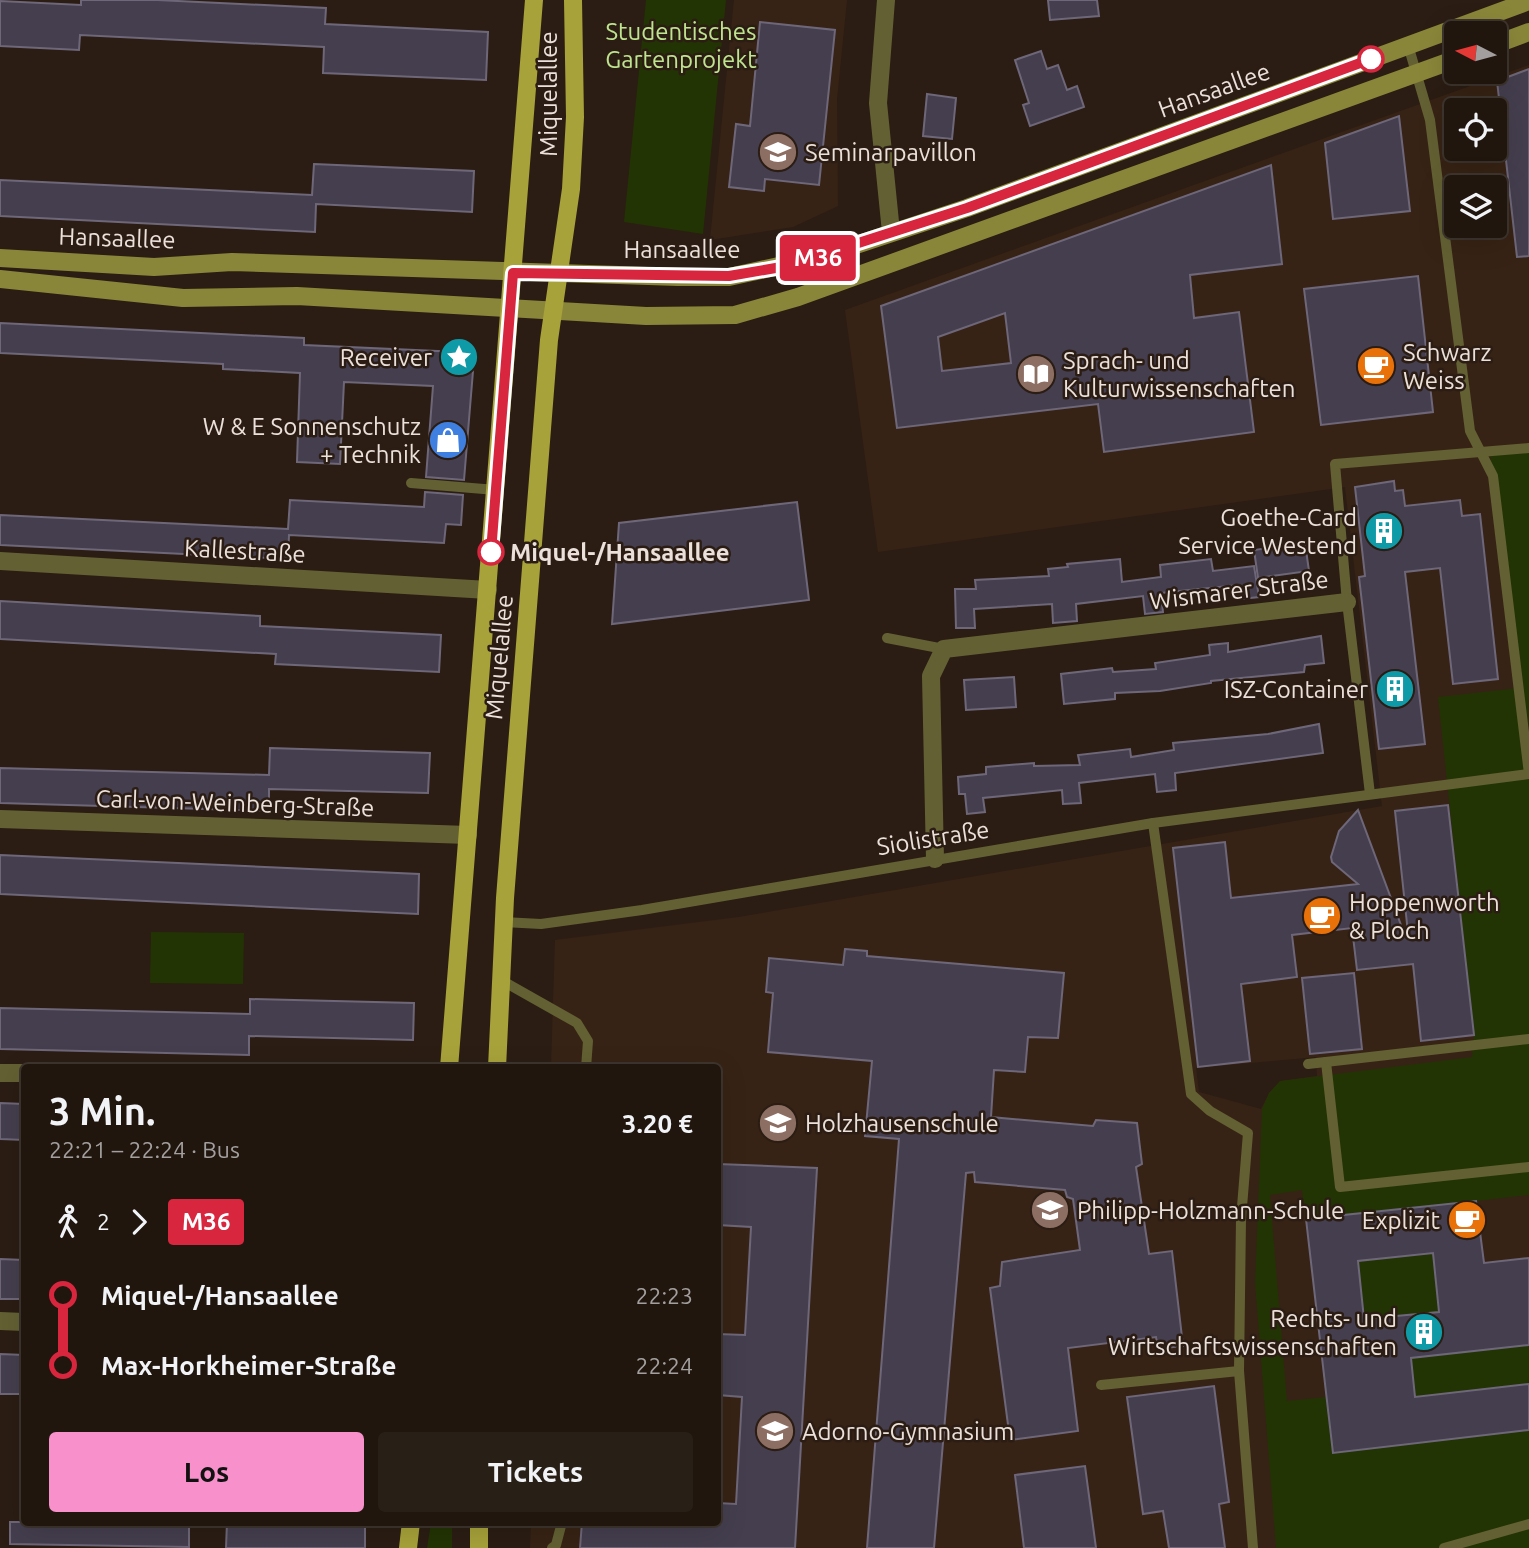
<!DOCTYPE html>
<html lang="de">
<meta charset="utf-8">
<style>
:root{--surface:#20160e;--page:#281f17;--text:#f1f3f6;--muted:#a29f9e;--line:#3d352e;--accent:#f890cb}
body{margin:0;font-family:Ubuntu,sans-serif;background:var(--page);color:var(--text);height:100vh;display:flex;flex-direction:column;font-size:26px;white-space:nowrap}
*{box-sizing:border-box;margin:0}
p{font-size:23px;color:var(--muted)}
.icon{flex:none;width:38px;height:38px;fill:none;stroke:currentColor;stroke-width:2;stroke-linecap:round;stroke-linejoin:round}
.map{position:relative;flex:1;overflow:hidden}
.side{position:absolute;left:21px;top:1064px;width:700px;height:462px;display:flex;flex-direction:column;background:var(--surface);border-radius:7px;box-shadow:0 7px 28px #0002,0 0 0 2px var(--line)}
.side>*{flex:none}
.badge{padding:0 14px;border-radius:5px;font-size:24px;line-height:46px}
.needle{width:46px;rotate:276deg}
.buttons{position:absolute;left:1444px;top:21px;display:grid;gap:14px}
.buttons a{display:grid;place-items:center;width:63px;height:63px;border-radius:7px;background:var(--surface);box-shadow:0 7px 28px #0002,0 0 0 2px var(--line);font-size:35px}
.map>.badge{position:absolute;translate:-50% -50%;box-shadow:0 0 0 4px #fff}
.legs{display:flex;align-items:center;gap:10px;height:77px;padding:0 28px;font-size:23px}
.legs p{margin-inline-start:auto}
.summary{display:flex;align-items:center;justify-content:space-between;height:119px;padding:0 28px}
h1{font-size:38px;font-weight:700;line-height:52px}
.primary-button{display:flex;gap:14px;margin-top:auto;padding:14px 28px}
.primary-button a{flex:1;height:80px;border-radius:7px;background:var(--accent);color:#111;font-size:28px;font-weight:700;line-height:80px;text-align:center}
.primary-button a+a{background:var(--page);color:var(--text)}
ul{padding:0 28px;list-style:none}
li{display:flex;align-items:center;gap:24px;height:70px;font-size:26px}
li i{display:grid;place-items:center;width:10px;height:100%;margin:0 9px;background:currentColor}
li i::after{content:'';width:18px;height:18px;margin:-9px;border:5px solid;border-radius:50%;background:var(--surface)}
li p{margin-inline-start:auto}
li:first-child i{background:linear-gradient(#0000 50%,currentColor 0)}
li:last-child i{background:linear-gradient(currentColor 50%,#0000 0)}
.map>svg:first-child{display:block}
.built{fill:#372315;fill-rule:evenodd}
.green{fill:#233404;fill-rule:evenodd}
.building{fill:#443e4e;stroke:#6e6779;stroke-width:2;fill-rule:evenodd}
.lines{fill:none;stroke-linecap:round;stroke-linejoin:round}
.service{stroke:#636133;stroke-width:10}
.minor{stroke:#636133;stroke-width:18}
.secondary{stroke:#8a8639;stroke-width:18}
.primary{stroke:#a7a23a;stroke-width:18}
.line-1-casing{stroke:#fff;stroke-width:16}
.line-1{stroke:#d7263d;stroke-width:10}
.stop-1-dot{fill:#fff;stroke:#d7263d;stroke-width:3.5}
.labels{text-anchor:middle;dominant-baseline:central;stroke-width:5;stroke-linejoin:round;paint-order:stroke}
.park-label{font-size:24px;fill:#bfe490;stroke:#2b1d13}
.street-label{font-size:24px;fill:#ebe0da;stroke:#2b1d13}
.poi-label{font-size:24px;fill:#ebe0da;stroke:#2b1d13;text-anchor:start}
.stop-label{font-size:24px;font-weight:bold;fill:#ebe0da;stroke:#2b1d13;text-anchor:start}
</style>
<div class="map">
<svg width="1529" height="1548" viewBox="0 0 1529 1548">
<rect width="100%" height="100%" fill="#2b1d13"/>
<g class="built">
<path d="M734 0H847L837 99 838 206 793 227 710 240Z"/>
<path d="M1529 65V1502L1317 1548H530L531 1523 718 1522V1068L551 1067 555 940 739 917 1382 806 1345 487 878 552 845 310ZM1456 110H1494V149H1456ZM1456 187H1494V226H1456ZM1316 1057 1317 1076 1280 1081 1269 1093 1261 1109 1199 1092 1196 1068Z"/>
</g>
<g class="green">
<path d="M646 0H726L703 234 624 222Z"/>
<path d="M1529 448V1195L1476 1201 1484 1263 1529 1258V1548H1276L1255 1283 1262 1109 1269 1093 1280 1081 1472 1057 1474 1035 1438 697 1519 688 1490 452ZM1302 1190 1326 1397 1287 1401 1270 1195Z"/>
<path d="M151 932 244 933 243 984 150 983Z"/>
<path d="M431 1523H452V1548H427Z"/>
</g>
<g class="building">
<path d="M81 0H157L326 8 325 24 488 32 486 80 323 73 324 47 80 35 79 50 0 46V1L81 5Z"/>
<path d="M1048 0H1097L1099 16 1050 20Z"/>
<path d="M760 22 835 30 819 185 765 179 764 191 729 187 736 124 750 126Z"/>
<path d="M1041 51 1047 69 1058 65 1067 90 1077 86 1084 107 1030 126 1023 105 1029 103 1015 60Z"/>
<path d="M1529 69V256L1517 257 1497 81Z"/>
<path d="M927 94 956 98 952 139 923 136Z"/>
<path d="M1399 116 1410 211 1333 219 1325 143Z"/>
<path d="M314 164 474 171 472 212 316 204 315 232 0 216V180L312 195Z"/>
<path d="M1271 165 1282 264 1190 275 1194 318 1239 312 1254 432 1104 452 1098 404 897 428 881 306ZM1005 313 1011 363 942 371 938 337Z"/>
<path d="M1418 276 1433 412 1321 425 1304 289Z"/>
<path d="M0 323 304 338V345L459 352 457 371H473L464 480 426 477 433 386 344 382 340 464 297 462 300 373 223 369V364L0 353Z"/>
<path d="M1394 481 1395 491 1403 490 1405 506 1460 500 1462 516 1480 514 1498 679 1453 684 1440 568 1405 572 1425 744 1379 749 1359 577 1365 576 1355 487Z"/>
<path d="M425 492 463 495 461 525 446 524 444 543 289 535 288 559 0 545V515L288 529 290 500 424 507Z"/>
<path d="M797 502 809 600 612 624 619 523Z"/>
<path d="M1305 543 1309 571 1258 578 1254 550Z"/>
<path d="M1120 559 1122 582 1161 577 1160 565 1211 559 1213 571 1254 566 1259 597 1241 599 1238 585 1161 593 1163 612 1145 614 1143 596 1076 604 1077 621 1053 623 1052 604 974 609 975 628H956L955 589H976L975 580 1049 576 1048 569 1068 567 1067 564Z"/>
<path d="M0 601 260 616V626L441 635 439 672 275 664 276 654 0 639Z"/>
<path d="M1321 636 1324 663 1305 665 1304 672 1211 681V683L1160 691 1115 693V699L1064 704 1061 674 1112 668 1113 672 1156 669 1155 663 1210 655 1209 645 1228 643V652Z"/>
<path d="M1014 677 1016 707 966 710 964 680Z"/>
<path d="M1319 724 1323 753 1175 773 1176 790 1157 792 1155 774 1079 783 1081 803 1063 804 1062 790 983 798 985 812 967 814 965 794H959L958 777 986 774V767L1034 763V766L1080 765 1078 755 1130 749 1131 757 1174 750 1173 743 1268 734Z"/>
<path d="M270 748 430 753 428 793 269 789V811L0 803V768L269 775Z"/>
<path d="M1448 805 1474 1035 1421 1041 1413 964 1357 970 1352 928 1292 935 1297 977 1241 984 1250 1061 1198 1067 1173 848 1225 842 1231 898 1358 884 1332 862 1331 857 1339 831 1358 810 1404 933H1408L1395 811Z"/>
<path d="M0 855 419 874 418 914 0 894Z"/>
<path d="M845 949 867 951V956L1064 973 1058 1038 1028 1037 1025 1072 994 1070 991 1117 1093 1126 1096 1120 1137 1123 1142 1164 1136 1167 1149 1254 1172 1251 1183 1346 1158 1349 1156 1337 1068 1348 1078 1431 1010 1440 990 1288 1000 1286 1002 1262 1080 1250 1073 1199 1067 1197 1065 1190 975 1182 974 1172 966 1173 934 1548H867L899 1139 865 1136 872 1061 768 1052 773 993 766 992 769 958 843 965Z"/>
<path d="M1354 973 1362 1049 1310 1054 1302 978Z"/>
<path d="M250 999 414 1003 413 1040 249 1036V1055L0 1049V1008L250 1014Z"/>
<path d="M0 1103 24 1104V1140L0 1139Z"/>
<path d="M718 1164 817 1168 795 1548H580L582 1522H718V1503L736 1504 742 1397 718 1395V1334L745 1335 751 1227 718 1225Z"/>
<path d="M1476 1201 1484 1263 1529 1258V1345L1411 1358 1415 1397 1529 1384V1430L1333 1453 1306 1219ZM1433 1253 1439 1312 1364 1319 1358 1261Z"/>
<path d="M0 1259 24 1260V1299H0Z"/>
<path d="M0 1354 24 1355V1394H0Z"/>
<path d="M1214 1386 1229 1502 1219 1504 1225 1548H1169L1163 1511 1143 1514 1127 1397Z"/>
<path d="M1085 1466 1096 1548H1024L1015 1475Z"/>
<path d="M10 1522H189V1547L10 1544Z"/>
<path d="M227 1522H365V1548H226Z"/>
</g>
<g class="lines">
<g class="service">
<path d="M1408 45 1430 120 1470 431 1493 476 1529 774"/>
<path d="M411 483 496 490"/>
<path d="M887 638 944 649"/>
<path d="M1370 794 1347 602 1335 464 1529 448"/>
<path d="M1153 823 1191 1094 1210 1111 1248 1133 1241 1219 1239 1371 1253 1548"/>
<path d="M503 922 541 924 642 910 1153 823 1529 774"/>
<path d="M501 980 577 1023 588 1041 586 1068"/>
<path d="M1326 1062 1340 1187 1529 1167"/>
<path d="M1308 1064 1529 1039"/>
<path d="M1101 1385 1239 1371"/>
<path d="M552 1548 556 1545 562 1522"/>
<path d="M1444 1548 1529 1524"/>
</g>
<g class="minor">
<path d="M886 0 878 103 891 232"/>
<path d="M0 561 488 590"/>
<path d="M0 819 468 835"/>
<path d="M935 859 931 676 944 649 1347 602"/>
<path d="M0 1073H24"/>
<path d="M0 1321 24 1322"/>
</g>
<g class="secondary">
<path d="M1494 45 1529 32"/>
<path d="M0 258 154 267 232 262 678 277H729L820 257 967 208 1529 1"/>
<path d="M0 279 183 298 297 296 646 316 735 315 798 297 1456 59"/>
</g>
<g class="primary">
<path d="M449 1068 534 0"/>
<path d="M497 1068 505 898 549 340 571 189 575 117 573 0"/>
<path d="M408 1548 411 1522"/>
<path d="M479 1548V1522"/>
</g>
</g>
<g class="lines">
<g class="line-1-casing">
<path id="line-1" d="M491 552 513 273 729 276 787 266 967 208 1371 59"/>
</g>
<use href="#line-1" class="line-1"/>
</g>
<defs>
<g id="university-disc" transform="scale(2.0125)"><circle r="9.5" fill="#8d6e63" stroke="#2b1d13"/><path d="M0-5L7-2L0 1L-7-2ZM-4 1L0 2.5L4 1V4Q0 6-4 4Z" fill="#fff"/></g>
<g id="sight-disc" transform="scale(2.0125)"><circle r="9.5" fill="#0f9aa8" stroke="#2b1d13"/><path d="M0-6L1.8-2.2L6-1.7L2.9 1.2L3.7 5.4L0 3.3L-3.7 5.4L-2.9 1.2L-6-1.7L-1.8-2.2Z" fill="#fff"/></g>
<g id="cafe-disc" transform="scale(2.0125)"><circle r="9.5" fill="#e8710a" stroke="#2b1d13"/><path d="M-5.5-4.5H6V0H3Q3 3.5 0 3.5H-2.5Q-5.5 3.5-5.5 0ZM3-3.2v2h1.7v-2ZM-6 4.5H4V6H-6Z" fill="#fff"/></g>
<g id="library-disc" transform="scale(2.0125)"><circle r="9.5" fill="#8d6e63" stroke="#2b1d13"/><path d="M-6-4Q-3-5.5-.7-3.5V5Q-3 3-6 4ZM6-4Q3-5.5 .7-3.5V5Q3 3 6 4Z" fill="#fff"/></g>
<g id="shop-disc" transform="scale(2.0125)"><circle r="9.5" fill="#3f7fe0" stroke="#2b1d13"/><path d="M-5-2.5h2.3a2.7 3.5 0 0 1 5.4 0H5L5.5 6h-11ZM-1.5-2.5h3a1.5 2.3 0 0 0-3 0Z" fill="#fff"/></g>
<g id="building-disc" transform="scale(2.0125)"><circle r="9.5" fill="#0f9aa8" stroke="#2b1d13"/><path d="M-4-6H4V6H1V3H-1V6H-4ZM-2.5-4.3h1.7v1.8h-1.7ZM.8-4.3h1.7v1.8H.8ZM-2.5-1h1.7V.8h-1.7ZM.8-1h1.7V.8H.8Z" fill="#fff"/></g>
<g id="school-disc" transform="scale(2.0125)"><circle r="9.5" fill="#8d6e63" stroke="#2b1d13"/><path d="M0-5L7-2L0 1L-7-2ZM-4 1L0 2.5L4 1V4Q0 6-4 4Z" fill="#fff"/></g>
</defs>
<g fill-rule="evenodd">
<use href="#university-disc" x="778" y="152"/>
<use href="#sight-disc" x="459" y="357"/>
<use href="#cafe-disc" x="1376" y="366"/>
<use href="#library-disc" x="1036" y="374"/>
<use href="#shop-disc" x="448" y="440"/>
<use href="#building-disc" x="1384" y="531"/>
<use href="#building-disc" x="1395" y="689"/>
<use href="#cafe-disc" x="1322" y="916"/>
<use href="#school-disc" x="778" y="1123"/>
<use href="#school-disc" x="1050" y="1210"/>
<use href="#cafe-disc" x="1467" y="1220"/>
<use href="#building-disc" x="1424" y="1332"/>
<use href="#school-disc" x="775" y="1431"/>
</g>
<g class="stop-1-dot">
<circle cx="1371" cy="59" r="12"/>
<circle cx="491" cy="552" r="12"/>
</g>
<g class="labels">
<g class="park-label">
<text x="681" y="31">Studentisches<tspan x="681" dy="28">Gartenprojekt</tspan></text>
</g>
<g class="street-label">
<text transform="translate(1214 90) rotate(-20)">Hansaallee</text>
<text transform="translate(548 94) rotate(-90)">Miquelallee</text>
<text transform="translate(117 238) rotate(2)">Hansaallee</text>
<text x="682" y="249">Hansaallee</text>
<text transform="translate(245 551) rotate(3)">Kallestraße</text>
<text transform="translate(1239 590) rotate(-7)">Wismarer Straße</text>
<text transform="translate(499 657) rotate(-85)">Miquelallee</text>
<text transform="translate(235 803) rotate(2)">Carl-von-Weinberg-Straße</text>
<text transform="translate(933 838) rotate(-9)">Siolistraße</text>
</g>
<g class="poi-label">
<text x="805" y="152">Seminarpavillon</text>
<text x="1403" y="352">Schwarz<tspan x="1403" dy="28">Weiss</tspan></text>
<text x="432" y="357" text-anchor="end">Receiver</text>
<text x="1063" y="360">Sprach- und<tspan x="1063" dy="28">Kulturwissenschaften</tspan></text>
<text x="421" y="426" text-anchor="end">W &amp; E Sonnenschutz<tspan x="421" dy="28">+ Technik</tspan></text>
<text x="1357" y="517" text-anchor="end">Goethe-Card<tspan x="1357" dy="28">Service Westend</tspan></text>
<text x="1368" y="689" text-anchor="end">ISZ-Container</text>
<text x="1349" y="902">Hoppenworth<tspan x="1349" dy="28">&amp; Ploch</tspan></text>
<text x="805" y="1123">Holzhausenschule</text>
<text x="1077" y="1210">Philipp-Holzmann-Schule</text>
<text x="1440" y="1220" text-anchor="end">Explizit</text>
<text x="1397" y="1318" text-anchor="end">Rechts- und<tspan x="1397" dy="28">Wirtschaftswissenschaften</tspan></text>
<text x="802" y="1431">Adorno-Gymnasium</text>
</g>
<g class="stop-label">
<text x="510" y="552">Miquel-/Hansaallee</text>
</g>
</g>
</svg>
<div class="buttons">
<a><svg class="needle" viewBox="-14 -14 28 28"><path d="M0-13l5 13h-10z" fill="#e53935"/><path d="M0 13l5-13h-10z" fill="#a29f9e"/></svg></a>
<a><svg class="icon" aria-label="locate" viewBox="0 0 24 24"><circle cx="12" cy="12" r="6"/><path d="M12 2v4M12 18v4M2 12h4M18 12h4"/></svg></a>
<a><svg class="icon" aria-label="layers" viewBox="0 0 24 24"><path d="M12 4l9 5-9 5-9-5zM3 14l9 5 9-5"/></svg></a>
</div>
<b class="badge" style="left:818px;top:258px;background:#d7263d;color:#fff">M36</b>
<section class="side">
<div class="summary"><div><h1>3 Min.</h1><p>22:21 – 22:24 · Bus</p></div><b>3.20 €</b></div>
<div class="legs"><svg class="icon" aria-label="walk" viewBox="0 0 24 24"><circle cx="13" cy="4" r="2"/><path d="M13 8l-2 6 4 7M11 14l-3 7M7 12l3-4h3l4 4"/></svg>2<svg class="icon" aria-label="forward" viewBox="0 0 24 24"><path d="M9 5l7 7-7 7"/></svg><b class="badge" style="background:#d7263d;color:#fff">M36</b></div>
<ul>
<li><i style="color:#d7263d"></i><b>Miquel-/Hansaallee</b><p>22:23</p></li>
<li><i style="color:#d7263d"></i><b>Max-Horkheimer-Straße</b><p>22:24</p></li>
</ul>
<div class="primary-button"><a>Los</a><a>Tickets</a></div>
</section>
</div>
